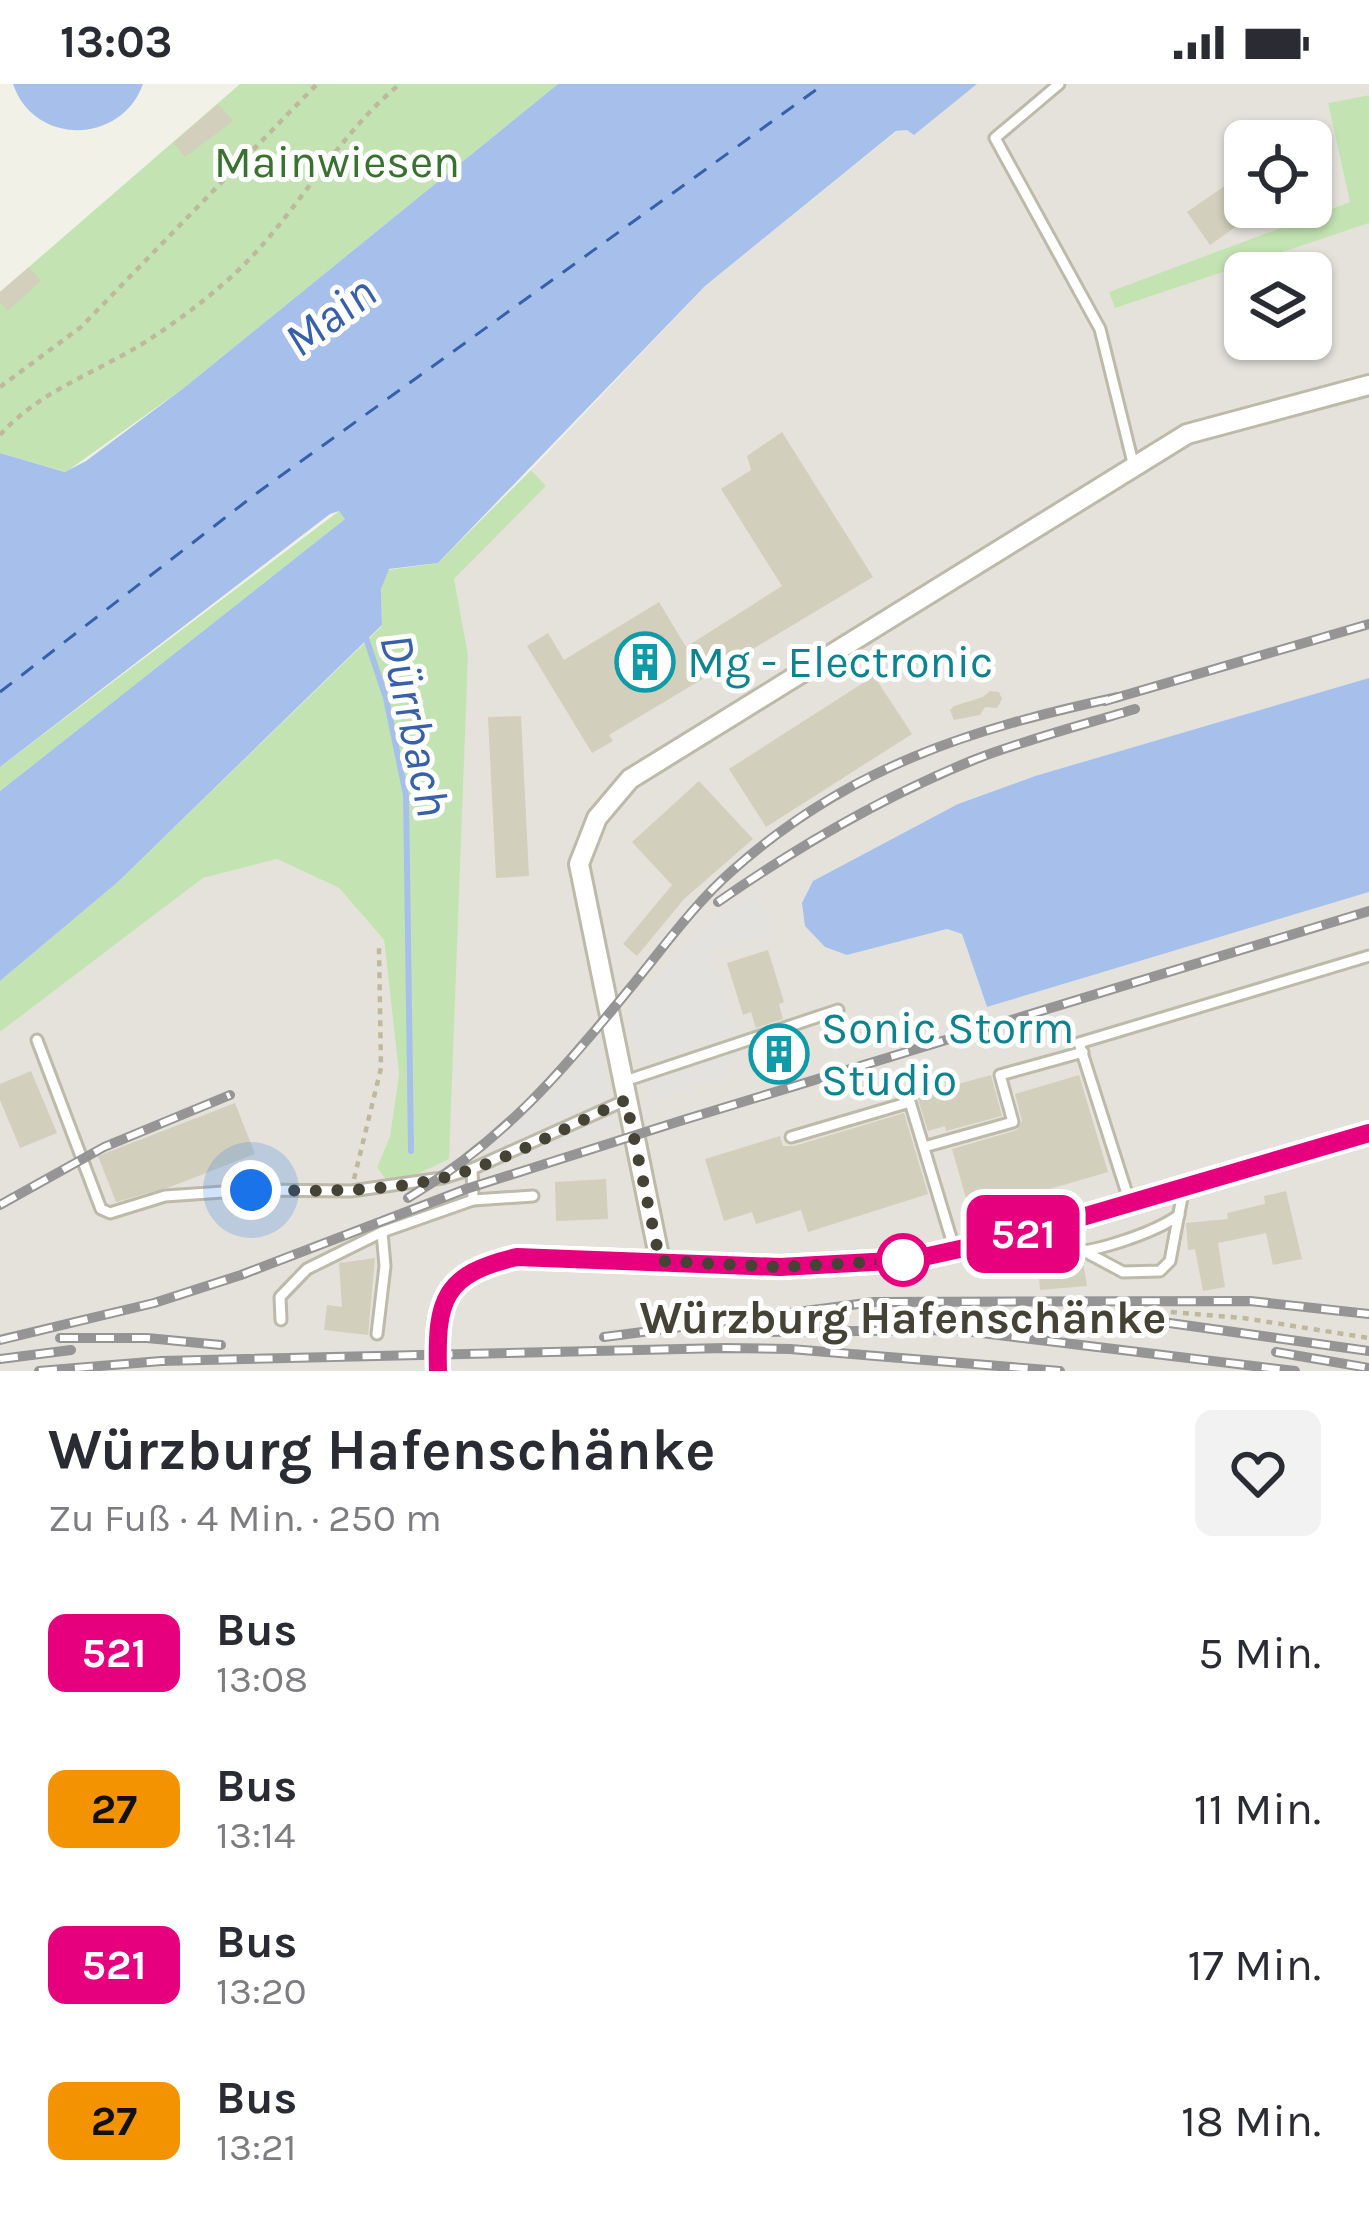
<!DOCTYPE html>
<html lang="de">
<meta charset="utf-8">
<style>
:root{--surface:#fff;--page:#f2f2f3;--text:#2b2b33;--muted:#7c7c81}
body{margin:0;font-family:Karla,sans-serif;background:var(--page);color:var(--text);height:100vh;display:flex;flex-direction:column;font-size:45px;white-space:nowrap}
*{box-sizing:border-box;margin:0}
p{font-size:39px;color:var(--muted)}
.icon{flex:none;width:66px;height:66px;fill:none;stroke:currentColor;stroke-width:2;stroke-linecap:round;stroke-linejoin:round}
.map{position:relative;height:1287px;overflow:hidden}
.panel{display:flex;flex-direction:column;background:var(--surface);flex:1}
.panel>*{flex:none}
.badge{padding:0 24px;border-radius:18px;font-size:42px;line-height:78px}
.fabs{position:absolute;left:1224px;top:36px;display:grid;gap:24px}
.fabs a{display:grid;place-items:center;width:108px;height:108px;border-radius:18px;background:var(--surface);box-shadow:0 3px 9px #0004;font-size:60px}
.you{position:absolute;width:60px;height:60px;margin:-30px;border:9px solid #fff;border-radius:50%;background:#1a73e8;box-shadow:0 0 0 18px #1a73e833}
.map>.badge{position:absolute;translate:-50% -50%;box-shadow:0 0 0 6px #fff}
.round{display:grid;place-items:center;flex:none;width:126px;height:126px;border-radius:18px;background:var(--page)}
.head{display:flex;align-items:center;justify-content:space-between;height:204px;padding:0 48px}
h1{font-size:57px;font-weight:700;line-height:90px}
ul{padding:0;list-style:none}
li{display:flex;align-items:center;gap:36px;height:156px;padding:0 48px}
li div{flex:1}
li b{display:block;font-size:45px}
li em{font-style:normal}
li .badge{min-width:132px;font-weight:700;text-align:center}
.status{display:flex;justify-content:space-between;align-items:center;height:84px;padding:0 60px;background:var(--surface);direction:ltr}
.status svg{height:33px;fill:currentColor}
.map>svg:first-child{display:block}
.industrial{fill:#e4e2db;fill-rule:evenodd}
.green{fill:#c3e4b2}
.parking{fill:#e3e2de}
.water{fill:#a7c0eb}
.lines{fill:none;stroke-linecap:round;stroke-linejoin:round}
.stream{stroke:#a7c0eb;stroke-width:6}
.ferry{stroke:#3760a9;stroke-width:3;stroke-dasharray:15 12;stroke-linecap:butt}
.building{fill:#d3cfbd}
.service-casing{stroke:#bdbaaa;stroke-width:15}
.minor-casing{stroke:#bdbaaa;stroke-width:24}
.tertiary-casing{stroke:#bdbaaa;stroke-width:27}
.path{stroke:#beb99c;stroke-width:4.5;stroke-dasharray:6 6;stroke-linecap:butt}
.service{stroke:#fff;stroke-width:9}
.minor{stroke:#fff;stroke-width:18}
.tertiary{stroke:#fff;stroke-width:21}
.rail-casing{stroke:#959595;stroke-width:10}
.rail{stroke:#fff;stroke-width:6;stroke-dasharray:18;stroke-linecap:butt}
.line-casing{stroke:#fff;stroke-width:27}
.line{stroke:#e6007e;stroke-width:18}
.walk{stroke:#454236;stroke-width:12;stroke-dasharray:0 21.6}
.stop-dot{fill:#fff;stroke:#e6007e;stroke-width:6}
.labels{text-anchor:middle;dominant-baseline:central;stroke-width:10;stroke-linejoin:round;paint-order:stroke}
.park-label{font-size:45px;fill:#39722e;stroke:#fff}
.culture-label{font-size:45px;fill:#0d838f;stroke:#fff;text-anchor:start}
.stop-label{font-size:45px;font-weight:bold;fill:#454236;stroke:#fff}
.water-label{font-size:48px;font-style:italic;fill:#3760a9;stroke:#fff}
</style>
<div class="status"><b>13:03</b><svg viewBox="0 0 49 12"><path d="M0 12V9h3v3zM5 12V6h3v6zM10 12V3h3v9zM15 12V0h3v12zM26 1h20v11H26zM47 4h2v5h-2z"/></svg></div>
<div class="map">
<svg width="1369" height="1287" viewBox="0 0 1369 1287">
<rect width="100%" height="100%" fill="#f2f1e7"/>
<path class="industrial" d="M977 0H1369V11L1328 19 1351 118 1352 143 1369 139V594L1035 692 958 720 847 871 947 845 962 850 987 923 1369 808V1287H0V948L203 794 277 775 339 804 384 856 399 990 390 1052 377 1083 388 1097 463 620 468 570 454 495 545 402 531 386 705 202 897 47 908 46 914 51ZM1245 57H1311V123H1245ZM1245 189H1311V255H1245Z"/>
<g class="green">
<path d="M240 0H558L185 303 66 388 0 369V208Z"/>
<path d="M1369 11V139L1115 224 1109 208 1350 118 1328 19Z"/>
<path d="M531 386 546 402 454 495 468 570 449 1075 413 1092 387 1097 377 1083 390 1052 399 990 384 856 339 804 277 775 203 794 0 948V897L118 798 382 542 381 505 387 486 438 479Z"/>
<path d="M339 427 344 429 345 435 340 439 0 707V683Z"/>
</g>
<g class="parking">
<path d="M759 803 774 852 710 867 744 963 721 995 654 1016 624 927 719 828Z"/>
<path d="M598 952 619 1043 487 1088 482 1070 555 1007Z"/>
</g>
<g class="water">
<path d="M13 0H143C121 61 34 62 13 0Z"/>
<path d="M558 0H977L914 51 907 46 896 47 705 202 438 479 389 485 381 505 382 541 118 798 0 897V707L345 435 339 427 330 430 0 683V369L65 388 86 377 185 303Z"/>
<path d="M1369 594V808L987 923 962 850 947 845 847 871 825 863 805 842 802 819 813 797 958 720 1035 692Z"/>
</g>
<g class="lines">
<path class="stream" d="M364 548 386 614 406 711 411 1067"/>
<path class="ferry" d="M0 608 257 409 824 0"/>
</g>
<g class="building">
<path d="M218 20 233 37 185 73 173 59Z"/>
<path d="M1245 88V123H1264L1210 161 1187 128Z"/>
<path d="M29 183 41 197 8 227 0 218V208Z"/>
<path d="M782 348 873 493 609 651 613 657 592 669 527 562 548 549 564 576 659 518 686 563 782 502 721 405 751 386 747 372Z"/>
<path d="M874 592 912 650 766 743 729 685Z"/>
<path d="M990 607 999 608 1002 615 997 624 985 623 980 631 954 636 950 626 954 622 983 613Z"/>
<path d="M521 632 529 792 496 794 488 633Z"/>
<path d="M699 697 753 755 684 815 637 872 623 860 672 801 632 758Z"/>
<path d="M768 866 784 918 779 920 783 935 756 944 751 928 743 931 727 879Z"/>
<path d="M788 952 797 983 771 991 761 961Z"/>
<path d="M31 987 57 1049 20 1064 0 1016V1000Z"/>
<path d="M991 991 1002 1032 946 1047 945 1042 928 1047 915 1006 934 1000 936 1006Z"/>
<path d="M1079 991 1108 1088 970 1128 952 1065 1017 1046 1022 1037 1015 1010Z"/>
<path d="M235 1019 255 1070 170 1103 116 1118 98 1072Z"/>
<path d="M904 1029 928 1110 808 1148 801 1126 756 1140 752 1128 724 1137 705 1075 780 1052 783 1062H794Z"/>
<path d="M606 1095 608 1135 556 1137 555 1098Z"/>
<path d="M1286 1107 1302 1175 1273 1181 1266 1149 1218 1159 1225 1203 1203 1207 1195 1165 1188 1166 1186 1139 1228 1135 1227 1129 1265 1120 1264 1112Z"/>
<path d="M375 1174 368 1251 324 1246 327 1221 342 1223 339 1179Z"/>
<path d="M1083 1177 1087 1202 1040 1206 1038 1180Z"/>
</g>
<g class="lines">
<g class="service-casing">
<g id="service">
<path d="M1059 0 995 54 1100 245 1134 383"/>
<path d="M37 956 101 1125 110 1129 165 1112 252 1106 351 1107 442 1094 472 1085 626 1016"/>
<path d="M622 998 838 926"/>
<path d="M791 1053 910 1018 955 1167"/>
<path d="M924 1063 1013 1038 1000 991 1083 968"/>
<path d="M472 1085 473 1116 533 1112"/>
<path d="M1130 1119 1079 959 1369 872"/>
<path d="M1027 1154C1038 1160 1050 1167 1062 1168 1091 1171 1156 1148 1179 1131"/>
<path d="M1082 1166 1123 1188 1160 1187 1170 1177 1183 1108"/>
<path d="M281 1236 280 1213 307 1185 382 1148 473 1116"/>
<path d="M377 1250 385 1182 382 1148"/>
</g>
</g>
<g class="minor-casing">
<path id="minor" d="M660 1177 579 780 597 734 630 695 1187 350 1369 301"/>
</g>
<g class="tertiary-casing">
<path id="tertiary" d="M438 1287C436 1216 443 1190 517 1173L780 1183 910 1176 1014 1153 1369 1049"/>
</g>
<g class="path">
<path d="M0 303 81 243 317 0"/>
<path d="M0 351C39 307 98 288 147 257 173 240 199 221 222 201 291 143 330 57 400 0"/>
<path d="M354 1095 381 984 379 864"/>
<path d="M1135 1225 1243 1234 1369 1254"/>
</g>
<use href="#service" class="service"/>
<use href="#minor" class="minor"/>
<use href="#tertiary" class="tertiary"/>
<g class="rail-casing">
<g id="rail">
<path d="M1105 617 1369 540"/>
<path d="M718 818C800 761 884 712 976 675 1028 655 1082 641 1135 625"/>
<path d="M408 1114C504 1056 561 989 631 903 663 864 694 820 733 786 849 683 970 645 1118 613"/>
<path d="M0 1121 104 1063 230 1011"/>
<path d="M1098 1229 1369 1267"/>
<path d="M760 1248 957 1246 1295 1287"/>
<path d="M604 1253 874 1218 1250 1217 1369 1230"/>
<path d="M60 1254H147L221 1261"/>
<path d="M0 1256 154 1219 241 1191 466 1105 680 1037 1369 827"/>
<path d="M1276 1268 1369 1284"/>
<path d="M0 1275 71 1266"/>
<path d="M39 1287 161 1277 725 1264 790 1265 1060 1287"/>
</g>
</g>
<use href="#rail" class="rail"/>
</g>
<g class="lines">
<g class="line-casing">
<path id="line" d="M438 1287C436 1216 443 1190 517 1173L780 1183 910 1176 1014 1153 1369 1049"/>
</g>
<use href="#line" class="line"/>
<path class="walk" d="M251 1106C316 1107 383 1109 446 1093 508 1077 567 1042 626 1016L660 1177 780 1183 910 1176H903"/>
</g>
<defs>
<g id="building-ring" transform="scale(3)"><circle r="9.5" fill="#fff" stroke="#0f9aa8" stroke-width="1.5"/><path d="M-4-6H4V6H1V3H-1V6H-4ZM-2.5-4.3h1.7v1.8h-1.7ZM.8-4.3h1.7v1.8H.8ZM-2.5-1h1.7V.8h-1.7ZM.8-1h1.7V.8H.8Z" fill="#0f9aa8"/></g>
</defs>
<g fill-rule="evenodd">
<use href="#building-ring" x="645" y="578"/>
<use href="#building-ring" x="779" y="970"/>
</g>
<circle class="stop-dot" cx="903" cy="1176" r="24"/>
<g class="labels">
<g class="park-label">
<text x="337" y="78">Mainwiesen</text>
</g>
<g class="culture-label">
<text x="687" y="578">Mg - Electronic</text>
<text x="821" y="944">Sonic Storm<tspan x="821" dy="52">Studio</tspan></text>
</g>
<g class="stop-label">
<text x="903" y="1234">Würzburg Hafenschänke</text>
</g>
<g class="water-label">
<text transform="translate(330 232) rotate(-37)">Main</text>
<text transform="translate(415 641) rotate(78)">Dürrbach</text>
</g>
</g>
</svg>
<div class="fabs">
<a><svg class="icon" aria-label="locate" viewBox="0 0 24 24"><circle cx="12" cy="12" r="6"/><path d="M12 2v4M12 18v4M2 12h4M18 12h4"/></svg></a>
<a><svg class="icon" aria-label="layers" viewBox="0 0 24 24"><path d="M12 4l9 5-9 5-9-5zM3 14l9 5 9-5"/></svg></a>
</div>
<div class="you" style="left:251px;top:1106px"></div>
<b class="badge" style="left:1023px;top:1150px;background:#e6007e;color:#fff">521</b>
</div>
<section class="panel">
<div class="head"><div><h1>Würzburg Hafenschänke</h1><p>Zu Fuß · 4 Min. · 250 m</p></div><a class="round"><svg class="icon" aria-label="heart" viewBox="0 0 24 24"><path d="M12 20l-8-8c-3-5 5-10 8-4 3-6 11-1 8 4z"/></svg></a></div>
<ul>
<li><span class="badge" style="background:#e6007e;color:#fff">521</span><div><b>Bus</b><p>13:08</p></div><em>5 Min.</em></li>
<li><span class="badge" style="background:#f49301;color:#111">27</span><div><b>Bus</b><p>13:14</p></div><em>11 Min.</em></li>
<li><span class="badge" style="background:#e6007e;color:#fff">521</span><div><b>Bus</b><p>13:20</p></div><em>17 Min.</em></li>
<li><span class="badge" style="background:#f49301;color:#111">27</span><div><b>Bus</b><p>13:21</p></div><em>18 Min.</em></li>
</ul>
</section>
